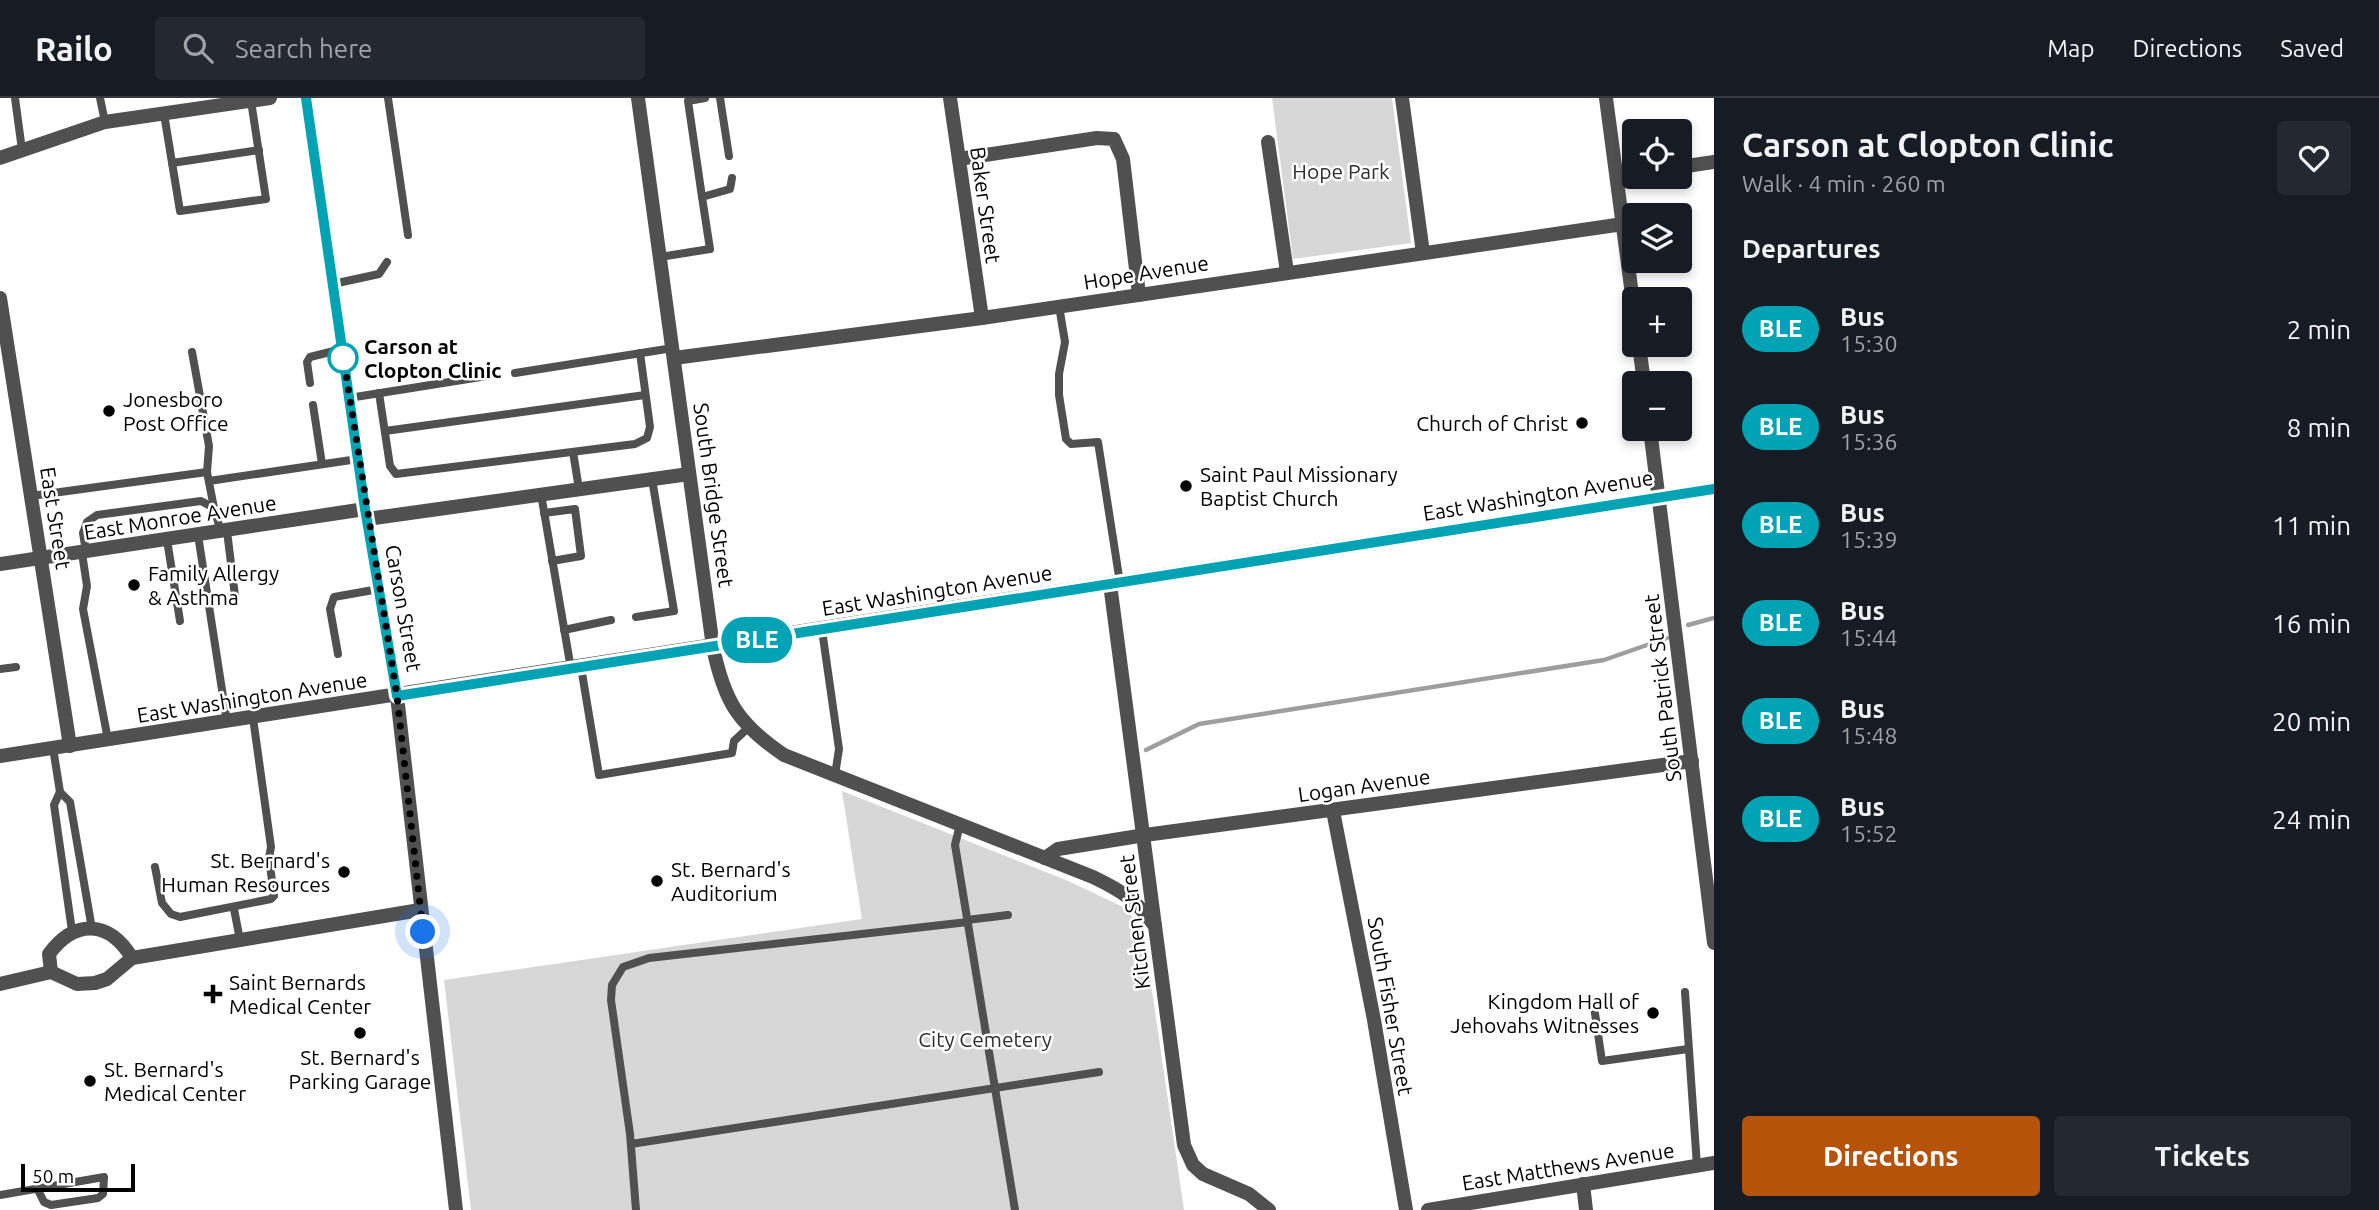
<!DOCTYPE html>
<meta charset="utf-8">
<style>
:root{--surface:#171b24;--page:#242831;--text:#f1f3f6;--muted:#9ea1a6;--line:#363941;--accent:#b45309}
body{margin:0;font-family:Ubuntu,sans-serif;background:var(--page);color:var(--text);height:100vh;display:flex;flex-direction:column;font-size:26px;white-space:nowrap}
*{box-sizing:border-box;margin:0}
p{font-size:23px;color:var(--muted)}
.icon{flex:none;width:38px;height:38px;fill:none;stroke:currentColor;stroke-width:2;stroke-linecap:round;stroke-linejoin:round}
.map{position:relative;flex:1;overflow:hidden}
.sheet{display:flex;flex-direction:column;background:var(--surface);width:665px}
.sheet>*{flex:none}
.badge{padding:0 14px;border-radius:23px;font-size:24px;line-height:46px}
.tools{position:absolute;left:1622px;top:21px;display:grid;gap:14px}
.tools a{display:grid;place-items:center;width:70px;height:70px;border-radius:7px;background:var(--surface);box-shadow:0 4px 10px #0003;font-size:35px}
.scale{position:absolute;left:21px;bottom:18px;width:114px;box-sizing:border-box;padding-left:7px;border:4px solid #000;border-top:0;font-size:19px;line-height:24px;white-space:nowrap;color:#000;-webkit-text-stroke:5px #fff;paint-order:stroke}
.you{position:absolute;width:35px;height:35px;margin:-18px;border:5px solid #fff;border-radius:50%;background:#1a73e8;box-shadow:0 0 0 10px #1a73e833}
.map>.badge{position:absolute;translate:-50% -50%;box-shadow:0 0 0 4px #fff}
h2{padding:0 28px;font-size:26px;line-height:63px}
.round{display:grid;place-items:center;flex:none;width:74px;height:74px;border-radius:7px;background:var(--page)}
.summary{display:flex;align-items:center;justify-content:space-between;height:119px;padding:0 28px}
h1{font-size:33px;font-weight:600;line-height:52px}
.button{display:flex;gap:14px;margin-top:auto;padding:14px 28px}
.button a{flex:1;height:80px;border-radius:7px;background:var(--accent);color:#fff;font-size:28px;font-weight:600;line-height:80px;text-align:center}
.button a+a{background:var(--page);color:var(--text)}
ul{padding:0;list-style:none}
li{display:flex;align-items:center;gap:21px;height:98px;padding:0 28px}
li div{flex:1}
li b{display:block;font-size:26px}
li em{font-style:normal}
li .badge{min-width:77px;font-weight:700;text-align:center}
header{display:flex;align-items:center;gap:42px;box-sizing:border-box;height:98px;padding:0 35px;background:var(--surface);border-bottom:2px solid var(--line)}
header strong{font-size:33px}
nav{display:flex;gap:38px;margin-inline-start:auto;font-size:24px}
.search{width:490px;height:63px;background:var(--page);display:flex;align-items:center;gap:18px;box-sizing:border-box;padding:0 24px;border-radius:7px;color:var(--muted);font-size:26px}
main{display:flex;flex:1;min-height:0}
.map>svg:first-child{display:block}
.green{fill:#d7d7d7}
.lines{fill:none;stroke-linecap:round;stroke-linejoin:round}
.stream{stroke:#9e9e9e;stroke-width:4.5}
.service{stroke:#505050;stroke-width:8}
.minor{stroke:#505050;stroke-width:14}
.tertiary{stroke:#505050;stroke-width:14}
.line-casing{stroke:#fff;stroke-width:16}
.line{stroke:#00a3b4;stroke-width:10}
.walk{stroke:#000;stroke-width:7;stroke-dasharray:0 12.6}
.stop-dot{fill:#fff;stroke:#00a3b4;stroke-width:3.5}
.poi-dot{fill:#000;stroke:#fff;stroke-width:2.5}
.labels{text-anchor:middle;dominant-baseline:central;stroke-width:5;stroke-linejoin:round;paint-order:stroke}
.park-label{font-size:21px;fill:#2e2e2e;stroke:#fff}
.street-label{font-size:21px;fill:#000;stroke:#fff}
.stop-label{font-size:21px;font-weight:bold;fill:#000;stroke:#fff;text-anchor:start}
.poi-label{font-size:21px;fill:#000;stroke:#fff;text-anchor:start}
</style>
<header>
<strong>Railo</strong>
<div class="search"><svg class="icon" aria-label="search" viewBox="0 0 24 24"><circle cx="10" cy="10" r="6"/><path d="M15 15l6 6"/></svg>Search here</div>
<nav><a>Map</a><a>Directions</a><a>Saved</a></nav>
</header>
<main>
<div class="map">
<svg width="1714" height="1112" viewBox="0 0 1714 1112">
<rect width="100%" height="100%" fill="#fff"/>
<g class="green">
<path d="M1272 0H1392L1411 145 1293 161Z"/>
<path d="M842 693 1066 782 1121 808 1135 821 1144 838 1184 1112H471L444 882 862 821Z"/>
</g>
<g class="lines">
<g class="stream">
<path d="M1688 527 1714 520"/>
<path d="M1146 652 1199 626 1604 562 1667 540"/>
</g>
<g class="service">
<path d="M15 0 22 52"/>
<path d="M100 0 105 24"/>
<path d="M388 0 408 137"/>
<path d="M720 0 729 58"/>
<path d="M164 16 180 113 266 101 251 3"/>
<path d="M172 65 259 52"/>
<path d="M702 99 688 3 705 0"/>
<path d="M660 159 710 151 702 99 730 91 732 80"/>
<path d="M333 186 379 176 387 164"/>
<path d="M1059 208 1065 244 1059 276V297L1066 341 1071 346 1098 344 1120 485"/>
<path d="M192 254 209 348 207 374 214 410"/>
<path d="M515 275 673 250"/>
<path d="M310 285 307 264 310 259 342 251"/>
<path d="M379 295 390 368 396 376 635 346 647 340 650 329 640 255"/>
<path d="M349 300 487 278"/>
<path d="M313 307 322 366"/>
<path d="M385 333 645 297"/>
<path d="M573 354 579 391"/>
<path d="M209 383 358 361"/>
<path d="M541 396 571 571"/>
<path d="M31 398 207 374"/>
<path d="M544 415 575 411 581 458 552 463"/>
<path d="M198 437 227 624"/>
<path d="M167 442 180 523"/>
<path d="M86 454 83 435 87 424 97 417 201 403 214 410 221 434"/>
<path d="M82 455 87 488 83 511 108 642"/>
<path d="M208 504 235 498 227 433"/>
<path d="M636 519 674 513 652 381"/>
<path d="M564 532 611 522"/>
<path d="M822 532 839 651 835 677"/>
<path d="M338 556 330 511 334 499 379 491"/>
<path d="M581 569 599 677 732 655 734 643 748 630"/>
<path d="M0 571 16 569"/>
<path d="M53 650 60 694"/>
<path d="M960 726 955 747 1015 1112"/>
<path d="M155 769 162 805 171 816 180 819 271 801 274 798 269 760 271 749 253 620"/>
<path d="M234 811 240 842"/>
<path d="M967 822 1008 817"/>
<path d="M72 833 54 707 60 694 70 704 92 831"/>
<path d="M1685 894 1697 1068"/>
<path d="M1593 902 1602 963 1688 951"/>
<path d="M631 1046 1099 974"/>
<path d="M0 1097 104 1079 103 1096 98 1100 51 1107 44 1104 37 1090"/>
<path d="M636 1112 630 1036 611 902 612 887 623 869 649 860 968 824"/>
</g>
<g class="minor">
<path d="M306 0 365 411 397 598 456 1112"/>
<path d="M950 0 982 220"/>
<path d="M1402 0 1423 155"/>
<path d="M1606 0 1634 212"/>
<path d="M1268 44 1287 174"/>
<path d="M0 60 105 24 270 0"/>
<path d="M959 61 1097 40 1114 41 1123 61 1139 197"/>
<path d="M1680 69 1714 64"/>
<path d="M1617 79 1634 76"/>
<path d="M0 200 70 648"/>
<path d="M1639 247 1644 285"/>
<path d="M674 260 982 220 1623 126"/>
<path d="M1650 331 1714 845"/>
<path d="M367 421 689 376"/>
<path d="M0 466 365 411"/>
<path d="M1110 486 1155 828"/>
<path d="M1333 713 1374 922 1406 1112"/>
<path d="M1045 760 1058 751 1145 737 1692 663"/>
<path d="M51 874 49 856C75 821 109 822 132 860"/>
<path d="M0 886 51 874 77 886 95 885 107 881 132 860 420 812"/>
<path d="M1583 1086 1586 1112"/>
</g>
<g class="tertiary">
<path d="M638 0 713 549C724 603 738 626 784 657L1093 779C1122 793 1135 801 1155 828L1184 1047 1193 1067 1203 1076 1249 1096 1269 1112"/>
<path d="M0 658 1714 391"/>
<path d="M1428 1112 1714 1065"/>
</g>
</g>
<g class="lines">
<g class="line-casing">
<path id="line" d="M306 0 365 411 397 598 1714 391"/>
</g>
<use href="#line" class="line"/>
<path class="walk" d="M343 260 342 251 397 598 423 834"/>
</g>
<circle class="stop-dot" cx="343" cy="260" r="14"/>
<g class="poi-dot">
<circle cx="109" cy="313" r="7"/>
<circle cx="1582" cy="325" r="7"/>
<circle cx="1186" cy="388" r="7"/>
<circle cx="134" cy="487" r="7"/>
<circle cx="344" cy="774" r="7"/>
<circle cx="657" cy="783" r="7"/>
<path d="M209.5 885.5h7v7h7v7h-7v7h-7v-7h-7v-7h7z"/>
<circle cx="1653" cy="915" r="7"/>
<circle cx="360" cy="935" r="7"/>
<circle cx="90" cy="983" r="7"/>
</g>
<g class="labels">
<g class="park-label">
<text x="1341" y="73">Hope Park</text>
<text x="985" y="941">City Cemetery</text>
</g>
<g class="street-label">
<text transform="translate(986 107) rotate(82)">Baker Street</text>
<text transform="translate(1146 174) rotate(-9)">Hope Avenue</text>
<text transform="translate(714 397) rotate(82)">South Bridge Street</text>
<text transform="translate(1538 397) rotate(-9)">East Washington Avenue</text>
<text transform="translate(180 419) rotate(-9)">East Monroe Avenue</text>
<text transform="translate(56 420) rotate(81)">East Street</text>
<text transform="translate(937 492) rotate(-9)">East Washington Avenue</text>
<text transform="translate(404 510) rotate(80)">Carson Street</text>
<text transform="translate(1662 590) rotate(-97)">South Patrick Street</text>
<text transform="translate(252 599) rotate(-9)">East Washington Avenue</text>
<text transform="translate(1364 687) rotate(-8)">Logan Avenue</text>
<text transform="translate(1134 824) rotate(-97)">Kitchen Street</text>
<text transform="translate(1391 908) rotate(80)">South Fisher Street</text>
<text transform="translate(1568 1068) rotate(-9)">East Matthews Avenue</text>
</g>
<g class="stop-label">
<text x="364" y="248">Carson at<tspan x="364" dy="24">Clopton Clinic</tspan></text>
</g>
<g class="poi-label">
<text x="123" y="301">Jonesboro<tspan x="123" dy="24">Post Office</tspan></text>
<text x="1568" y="325" text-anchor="end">Church of Christ</text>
<text x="1200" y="376">Saint Paul Missionary<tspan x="1200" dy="24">Baptist Church</tspan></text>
<text x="148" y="475">Family Allergy<tspan x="148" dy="24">&amp; Asthma</tspan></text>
<text x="330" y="762" text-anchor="end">St. Bernard's<tspan x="330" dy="24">Human Resources</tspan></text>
<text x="671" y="771">St. Bernard's<tspan x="671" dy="24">Auditorium</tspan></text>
<text x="229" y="884">Saint Bernards<tspan x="229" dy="24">Medical Center</tspan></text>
<text x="1639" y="903" text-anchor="end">Kingdom Hall of<tspan x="1639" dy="24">Jehovahs Witnesses</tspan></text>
<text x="360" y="959" text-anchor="middle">St. Bernard's<tspan x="360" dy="24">Parking Garage</tspan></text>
<text x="104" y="971">St. Bernard's<tspan x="104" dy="24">Medical Center</tspan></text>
</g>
</g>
</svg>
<div class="tools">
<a><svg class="icon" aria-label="locate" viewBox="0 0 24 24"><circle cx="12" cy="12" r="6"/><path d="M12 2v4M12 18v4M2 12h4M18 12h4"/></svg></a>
<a><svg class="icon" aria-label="layers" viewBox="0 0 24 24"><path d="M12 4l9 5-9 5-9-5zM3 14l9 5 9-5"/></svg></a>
<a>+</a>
<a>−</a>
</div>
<div class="scale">50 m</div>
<div class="you" style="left:423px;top:834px"></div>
<b class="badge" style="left:757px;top:542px;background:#00a3b4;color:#fff">BLE</b>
</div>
<section class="sheet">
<div class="summary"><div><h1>Carson at Clopton Clinic</h1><p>Walk · 4 min · 260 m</p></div><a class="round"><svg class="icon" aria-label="heart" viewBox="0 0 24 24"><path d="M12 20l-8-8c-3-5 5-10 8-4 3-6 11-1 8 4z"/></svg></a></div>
<h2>Departures</h2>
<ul>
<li><span class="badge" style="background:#00a3b4;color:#fff">BLE</span><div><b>Bus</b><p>15:30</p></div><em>2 min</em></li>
<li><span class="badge" style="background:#00a3b4;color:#fff">BLE</span><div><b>Bus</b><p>15:36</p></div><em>8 min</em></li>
<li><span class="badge" style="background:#00a3b4;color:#fff">BLE</span><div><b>Bus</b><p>15:39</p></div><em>11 min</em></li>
<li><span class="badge" style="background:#00a3b4;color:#fff">BLE</span><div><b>Bus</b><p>15:44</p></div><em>16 min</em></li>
<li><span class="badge" style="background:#00a3b4;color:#fff">BLE</span><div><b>Bus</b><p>15:48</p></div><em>20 min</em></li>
<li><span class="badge" style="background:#00a3b4;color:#fff">BLE</span><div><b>Bus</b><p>15:52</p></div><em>24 min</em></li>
</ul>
<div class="button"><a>Directions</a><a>Tickets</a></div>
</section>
</main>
